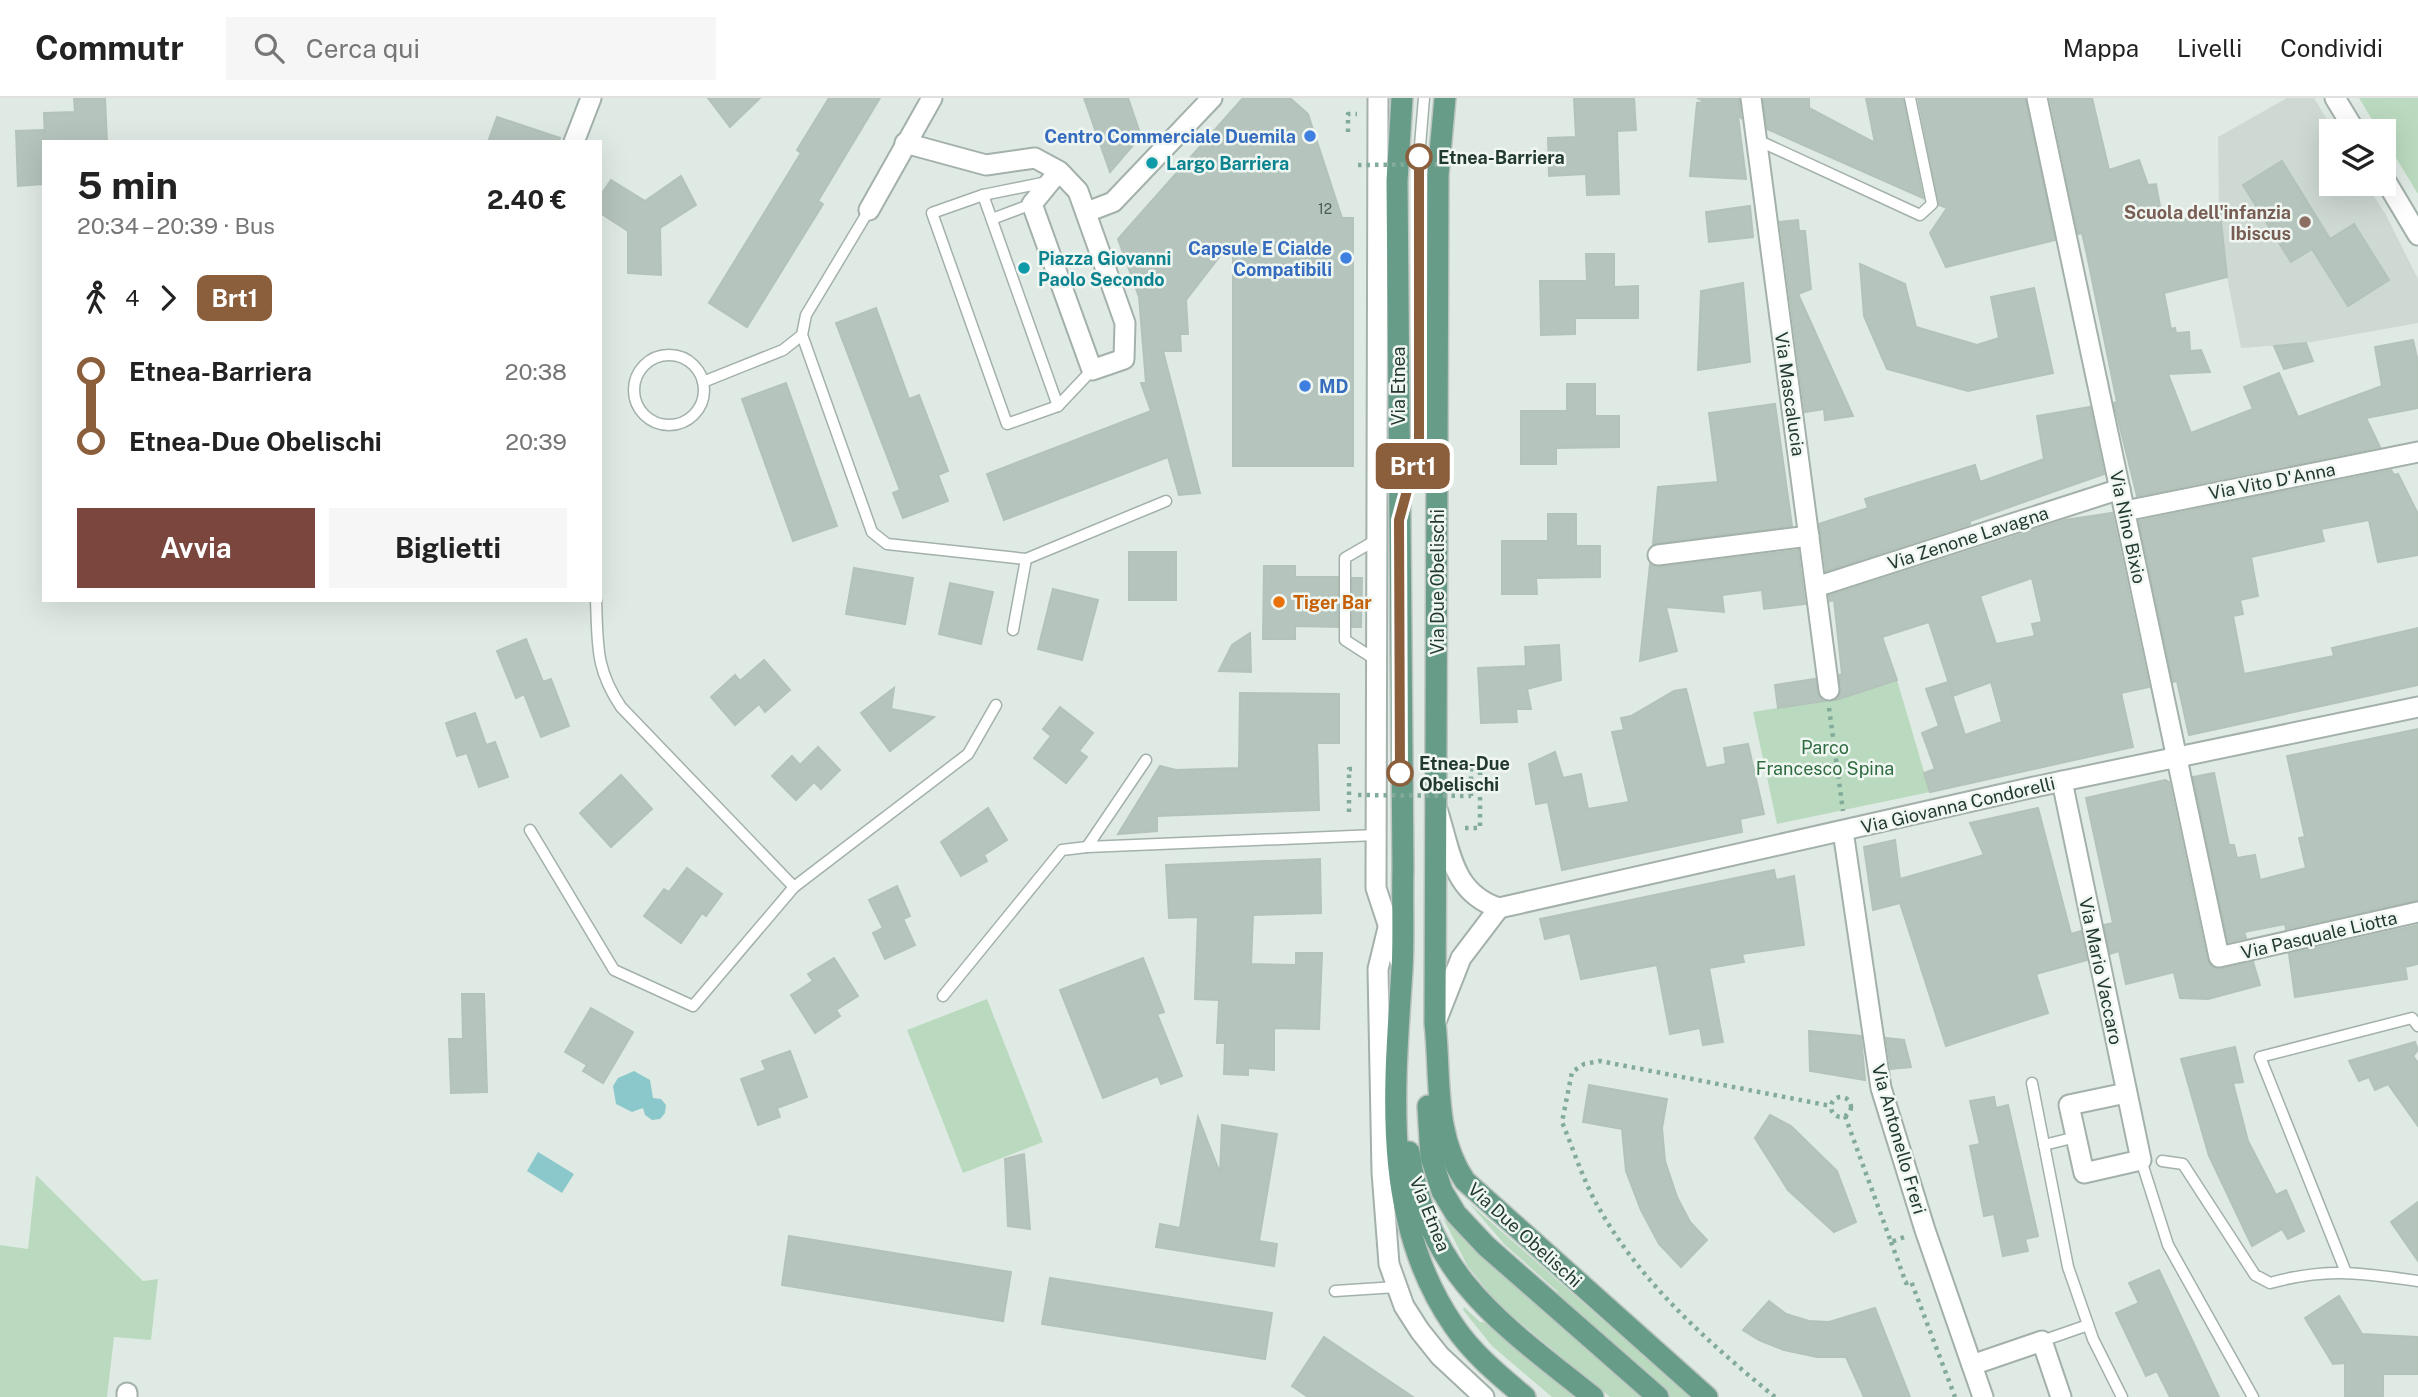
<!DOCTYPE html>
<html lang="it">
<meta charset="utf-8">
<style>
:root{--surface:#fff;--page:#f6f6f6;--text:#222;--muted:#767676;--line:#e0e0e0;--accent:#7b463e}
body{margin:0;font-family:"Public Sans",sans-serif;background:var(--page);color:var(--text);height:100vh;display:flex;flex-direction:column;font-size:26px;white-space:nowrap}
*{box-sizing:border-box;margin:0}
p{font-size:23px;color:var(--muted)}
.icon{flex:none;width:38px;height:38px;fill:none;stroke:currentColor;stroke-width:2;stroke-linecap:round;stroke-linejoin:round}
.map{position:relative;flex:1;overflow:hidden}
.details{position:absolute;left:42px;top:42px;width:560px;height:462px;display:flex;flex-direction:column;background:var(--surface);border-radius:0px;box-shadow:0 7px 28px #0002}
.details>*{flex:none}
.badge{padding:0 14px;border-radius:10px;font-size:24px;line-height:46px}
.controls{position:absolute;left:2319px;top:21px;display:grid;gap:14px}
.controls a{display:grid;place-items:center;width:77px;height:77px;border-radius:0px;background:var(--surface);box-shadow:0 7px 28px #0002;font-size:35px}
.map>.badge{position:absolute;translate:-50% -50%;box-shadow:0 0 0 4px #fff}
.legs{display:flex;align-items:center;gap:10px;height:77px;padding:0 35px;font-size:23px}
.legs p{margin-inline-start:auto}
.overview{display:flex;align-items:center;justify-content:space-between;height:119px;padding:0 35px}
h1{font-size:38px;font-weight:700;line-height:52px}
.primary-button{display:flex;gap:14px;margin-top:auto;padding:14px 35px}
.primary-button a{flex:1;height:80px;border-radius:0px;background:var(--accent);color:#fff;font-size:28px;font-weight:700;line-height:80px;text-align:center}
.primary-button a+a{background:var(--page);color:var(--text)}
ul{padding:0 35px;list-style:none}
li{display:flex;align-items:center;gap:24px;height:70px;font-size:26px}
li i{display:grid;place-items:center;width:10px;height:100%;margin:0 9px;background:currentColor}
li i::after{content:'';width:18px;height:18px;margin:-9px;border:5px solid;border-radius:50%;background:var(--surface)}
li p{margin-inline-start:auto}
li:first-child i{background:linear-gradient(#0000 50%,currentColor 0)}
li:last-child i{background:linear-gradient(currentColor 50%,#0000 0)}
header{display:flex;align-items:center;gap:42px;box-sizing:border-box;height:98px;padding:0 35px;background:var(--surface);border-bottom:2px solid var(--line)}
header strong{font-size:33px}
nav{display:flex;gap:38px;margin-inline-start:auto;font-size:24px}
.search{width:490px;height:63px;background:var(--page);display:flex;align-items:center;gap:18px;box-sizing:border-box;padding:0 24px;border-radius:0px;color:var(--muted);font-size:26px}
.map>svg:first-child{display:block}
.built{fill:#ced9d3}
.green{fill:#badabf}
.water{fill:#8bc8cb}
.building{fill:#b5c4bd;stroke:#b3c3ba;stroke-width:2;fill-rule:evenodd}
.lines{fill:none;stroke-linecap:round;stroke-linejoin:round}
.lane-casing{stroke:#a3b1aa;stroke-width:13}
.street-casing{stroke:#a3b1aa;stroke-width:23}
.primary-casing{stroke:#bdc4c1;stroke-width:24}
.path{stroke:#82ab9a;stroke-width:4.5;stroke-dasharray:3.5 5;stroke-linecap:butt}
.lane{stroke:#fff;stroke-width:10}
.street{stroke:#fff;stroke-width:19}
.primary{stroke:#679c89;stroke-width:21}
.path-bridge{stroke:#82ab9a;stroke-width:4.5;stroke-dasharray:3.5 5;stroke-linecap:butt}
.line-1-casing{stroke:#fff;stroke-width:16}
.line-1{stroke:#8b5e3c;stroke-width:10}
.shop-dot{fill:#3f7fe0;stroke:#f0f7f2;stroke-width:2.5}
.stop-1-dot{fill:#fff;stroke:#8b5e3c;stroke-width:3.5}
.culture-dot{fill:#0f9aa8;stroke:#f0f7f2;stroke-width:2.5}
.education-dot{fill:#8d6e63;stroke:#f0f7f2;stroke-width:2.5}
.food-dot{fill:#e8710a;stroke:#f0f7f2;stroke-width:2.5}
.labels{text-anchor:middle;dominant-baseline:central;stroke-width:5;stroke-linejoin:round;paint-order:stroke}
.number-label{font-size:14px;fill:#475c53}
.shop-label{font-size:18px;font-weight:bold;fill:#366cbe;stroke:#f0f7f2;text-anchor:end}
.stop-label{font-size:18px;font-weight:bold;fill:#223930;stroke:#f0f7f2;text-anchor:start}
.culture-label{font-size:18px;font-weight:bold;fill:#0d838f;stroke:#f0f7f2;text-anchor:start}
.education-label{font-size:18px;font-weight:bold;fill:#785e54;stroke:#f0f7f2;text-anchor:end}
.street-label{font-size:18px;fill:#223930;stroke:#f0f7f2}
.food-label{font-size:18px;font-weight:bold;fill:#c56008;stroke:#f0f7f2;text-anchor:start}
.park-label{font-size:18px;fill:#2f6c40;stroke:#f0f7f2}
</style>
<header>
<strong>Commutr</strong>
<div class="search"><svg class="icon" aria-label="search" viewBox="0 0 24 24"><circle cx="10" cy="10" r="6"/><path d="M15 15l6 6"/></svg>Cerca qui</div>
<nav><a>Mappa</a><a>Livelli</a><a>Condividi</a></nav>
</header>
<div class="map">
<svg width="2418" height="1299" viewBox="0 0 2418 1299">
<rect width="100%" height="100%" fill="#e0eae4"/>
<path class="built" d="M2287 0H2314L2334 33H2331V86H2366L2386 117 2418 181V225L2306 245 2241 250 2227 179 2219 114 2218 39Z"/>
<g class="green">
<path d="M2359 0H2418V96L2384 40V33H2379Z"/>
<path d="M1897 582 1930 694 1777 726 1753 614 1844 599Z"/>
<path d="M987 901 1043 1044 963 1075 907 932Z"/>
<path d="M36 1077 143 1183 158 1181 151 1242 114 1239 107 1299H0V1147L28 1151Z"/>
<path d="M1468 1104 1691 1299H1610L1500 1208 1468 1169 1443 1120 1541 1211 1558 1194 1505 1147Z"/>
<path d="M1464 1209 1480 1224H1484L1575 1299H1552L1492 1248 1463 1212Z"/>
</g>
<g class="water">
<path d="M634 973 650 982 653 1000 661 1001 666 1007 665 1015 660 1021 652 1022 645 1017 643 1010 632 1014 616 1006 613 988 618 980Z"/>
<path d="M538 1054 574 1076 562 1095 527 1073Z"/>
</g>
<g class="building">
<path d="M74 0H105L107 44H45L44 15 75 14Z"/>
<path d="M708 0H760L730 29Z"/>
<path d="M829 0H880L818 103 823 106 747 229 709 205 801 55 797 52Z"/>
<path d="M1084 0H1128L1141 38 1110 74Z"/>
<path d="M1243 0H1290L1308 16 1342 120H1353V368H1233V141L1186 202 1188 236H1180L1181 253H1163L1200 395 1179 397 1168 359 1004 422 987 376 1151 313 1141 285H1146L1139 199 1118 141Z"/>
<path d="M1574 0H1634L1636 32 1617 33 1619 96 1587 97 1586 76 1549 78 1548 40 1576 39Z"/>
<path d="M1697 0H1739L1741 20 1738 18 1746 81 1690 78 1697 5 1706 4Z"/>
<path d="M1763 0H1809V10L1875 45 1866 0H1903L1923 100 1767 31Z"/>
<path d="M1918 0H2025L2055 142 1946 169 1930 135 1947 110 1939 107Z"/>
<path d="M2050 0H2092L2109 72 2139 62 2148 87 2156 86 2163 125 2220 114 2227 179 2164 195 2171 231 2175 230 2176 235 2189 234 2190 253 2201 252 2210 274 2168 276 2191 335 2253 311 2244 289 2279 275 2298 319 2382 288 2375 249 2413 242 2418 264V310L2366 320 2380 349 2137 398 2114 305 2117 304 2087 157 2082 135 2078 136Z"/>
<path d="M497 19 560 40 559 44H488Z"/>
<path d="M44 32V86L18 88 16 33Z"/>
<path d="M2282 63 2330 141 2354 126 2389 182 2348 208 2312 151 2291 164 2243 87Z"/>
<path d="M681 78 696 107 660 130 661 177 628 175V133L600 115V98L611 82 645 103Z"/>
<path d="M1750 108 1753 139 1709 144 1706 114Z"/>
<path d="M1798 122 1799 133H1805L1811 191 1798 196 1853 318 1825 322 1824 311 1805 314 1780 124Z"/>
<path d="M1586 156H1614V189L1638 188V220H1575V236L1541 237 1540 183H1587Z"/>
<path d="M1860 166 1905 186 1916 229 1977 247 1999 240 1991 199 2034 190 2053 275 1968 293 1887 271 1864 218Z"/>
<path d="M1743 185 1750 264 1698 272 1701 193Z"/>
<path d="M876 210 909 301 919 297 948 373 938 377 948 403 903 420 893 395 900 392 836 225Z"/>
<path d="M2306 245 2313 263 2284 271 2274 248Z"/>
<path d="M786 285 837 428 793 443 742 301Z"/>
<path d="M1567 286H1595V318H1619V349L1556 350V366H1521V313H1567Z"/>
<path d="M1775 306 1792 428 1653 446 1658 389 1718 384 1709 315Z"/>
<path d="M2090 309 2104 376 1970 423V426L1826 473 1819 426 1868 410 1865 401 1975 367 1980 384 2044 361 2037 318Z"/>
<path d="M2391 372 2394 377 2398 376 2418 416V457L2378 464 2369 422 2321 431 2324 443 2251 459 2258 498 2240 502 2243 516 2233 518 2244 576 2334 558 2332 550 2418 530V587L2189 637 2177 583 2173 584 2139 423Z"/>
<path d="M2112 415 2149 589 2121 595 2133 649 1930 694 1924 675 1935 671 1922 635 1939 628 1926 591 1948 584 1965 637 2002 624 1991 584 1953 598 1929 524 1882 539 1897 582 1836 602 1840 596 1839 577 1842 576 1834 502 1830 503 1829 498 2065 422ZM2032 480 2042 524 2032 526 2035 538 1996 546 1980 498Z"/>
<path d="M1548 416H1576V448H1600V479L1536 480 1537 496H1502V443H1548Z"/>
<path d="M1798 452 1805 506 1764 511 1762 492 1722 497 1724 514 1666 509 1677 553 1640 563 1650 466 1660 469Z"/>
<rect x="1129" y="454" width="47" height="48"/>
<path d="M1264 468H1295V479H1338V529L1295 528V541H1263Z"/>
<path d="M854 470 913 480 905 526 846 516Z"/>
<path d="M1352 480H1362L1361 529H1352Z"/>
<path d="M950 485 993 494 981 546 939 536Z"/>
<path d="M1053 491 1098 502 1082 562 1038 551Z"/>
<path d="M1250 535 1251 574 1219 573 1232 547Z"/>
<path d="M526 541 543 584 551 581 569 628 541 639 524 596 516 600 497 553Z"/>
<path d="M1559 547 1561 582 1527 591 1531 611H1516L1517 624 1481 625 1478 570 1526 568 1525 549Z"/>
<path d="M764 562 790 592 765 614 759 606 735 627 711 599 735 577 740 583Z"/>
<path d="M1815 581 1819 599 1825 603 1778 610 1775 587Z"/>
<path d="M894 590 891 611 934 619 890 653 861 615Z"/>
<path d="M1686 591 1706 670 1726 666 1724 650 1748 646 1764 716 1740 721 1742 734 1562 772 1548 704 1536 706 1529 666 1555 654 1563 680 1581 676 1588 711 1629 704 1612 634 1624 632 1621 620 1631 618 1674 593Z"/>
<path d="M1240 595 1339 596V645H1317L1319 712 1157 718V733L1118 736 1160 668 1176 672 1239 670Z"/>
<path d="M1060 609 1093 635 1079 653 1087 659 1066 685 1034 660 1051 638 1043 631Z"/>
<path d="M475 615 486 647 495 644 508 679 479 689 467 655 457 658 446 625Z"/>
<path d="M2418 631V802L2286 831 2285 826 2244 834 2246 840 2228 844 2193 679 2214 675 2229 747H2234L2237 760 2255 757 2260 782 2306 770 2299 740 2305 739 2287 658Z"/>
<path d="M818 649 840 672 821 691 814 684 796 702 772 678 792 658 800 667Z"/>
<path d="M621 677 652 711 611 749 580 715Z"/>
<path d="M2165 682 2169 684 2207 862 2215 870 2221 871 2253 864 2260 887 2208 901 2180 900 2174 874 2126 886 2119 853 2110 856 2104 827 2113 825 2086 700Z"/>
<path d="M988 710 1007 742 984 757 987 763 961 778 941 744Z"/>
<path d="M2038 710 2071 836 2081 833 2087 862 2036 876 2048 915 1946 948 1900 805 1873 812 1864 749 1895 742 1900 781 1984 757 1970 725Z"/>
<path d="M1320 761 1321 815 1253 817 1251 866 1296 867V855H1322L1319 931 1274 930V972L1248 970V977L1224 976 1225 945H1217L1219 902 1195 901 1198 819 1169 820 1166 767Z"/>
<path d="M687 770 722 796 706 818 702 815 681 845 644 818 664 791 669 794Z"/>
<path d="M1774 772 1776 782 1794 778 1804 847 1742 856 1744 864 1709 870 1723 944 1703 947 1700 930 1670 936 1657 867 1581 881 1570 835 1545 841 1540 821Z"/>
<path d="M897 788 910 818 903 821 915 847 885 861 873 835 883 830 869 802Z"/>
<path d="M2418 827V866L2405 869 2407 881 2295 899 2289 856Z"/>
<path d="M834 860 858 898 836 912 840 918 815 935 791 897 813 883 808 876Z"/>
<path d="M1143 860 1164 914 1157 916 1182 978 1161 986 1158 978 1103 1000 1060 892Z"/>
<path d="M462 896H484L487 994 451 995 449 941H463Z"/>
<path d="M591 910 633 934 603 985 583 973 587 967 565 954Z"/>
<path d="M1809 933 1861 938 1865 982 1810 973Z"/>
<path d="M1886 940 1904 942 1911 969 1891 971Z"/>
<path d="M2415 944 2418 952 2413 958 2418 965V1028L2388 986 2375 992 2369 979 2359 983 2349 963Z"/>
<path d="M2235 949 2243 984 2233 985 2248 1043 2276 1097 2286 1092 2304 1133 2288 1141 2282 1131 2252 1148 2209 1058 2181 961Z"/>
<path d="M790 953 807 999 777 1010 780 1019 758 1027 741 981 766 972 762 963Z"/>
<path d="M1589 987 1667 1001 1662 1030 1665 1063 1677 1099 1690 1124 1707 1142 1681 1169 1659 1146 1641 1112 1626 1073 1622 1031 1583 1024Z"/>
<path d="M1994 999 1996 1010 2008 1007 2038 1138 2025 1141 2028 1153 2003 1158 1994 1116 1984 1118 1970 1048 1980 1046 1970 1003Z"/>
<path d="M1770 1017 1791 1028 1837 1073 1856 1124 1834 1134 1788 1092 1755 1040Z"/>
<path d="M1198 1019 1220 1075 1222 1027 1277 1036 1259 1143 1277 1146 1274 1168 1156 1149 1160 1126 1180 1130Z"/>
<path d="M1024 1056 1030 1131 1008 1128 1005 1061Z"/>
<path d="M2418 1104V1163L2391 1124Z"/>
<path d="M789 1138 1011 1174 1003 1223 782 1187Z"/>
<path d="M2159 1172 2219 1299H2170L2157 1273 2146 1278 2116 1215 2139 1205 2129 1185Z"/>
<path d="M1050 1180 1272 1215 1265 1261 1042 1226Z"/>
<path d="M2339 1198 2362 1236 2418 1239V1276H2383V1299H2345V1265L2333 1266 2305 1220Z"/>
<path d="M1769 1203 1786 1216 1809 1223 1829 1224 1875 1210 1910 1299H1864L1846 1259H1817L1784 1252 1759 1242 1743 1232Z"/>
<path d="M1324 1239 1413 1299H1308L1292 1288Z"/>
</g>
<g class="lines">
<g class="lane-casing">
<g id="lane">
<path d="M1755 41 1920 117 1932 106 1910 0"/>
<path d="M983 97 1058 308 1007 326 932 115Z"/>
<path d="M983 97 1047 84"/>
<path d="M869 112 806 217 802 237 872 434 887 446 1026 461 1166 403"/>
<path d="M992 121 1032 106"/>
<circle cx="669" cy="292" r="35"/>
<path d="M703 284 783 252 802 237"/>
<path d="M1058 308 1092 272"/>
<path d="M1419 350 1430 389"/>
<path d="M1407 393 1419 349 1418 71 1424 0"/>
<path d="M596 502C598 547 595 570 621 609L794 789 968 656 996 607"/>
<path d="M1013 532 1026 461"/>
<path d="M1376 562 1345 542V460L1376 442"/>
<path d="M1146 662 1087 749 1376 737"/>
<path d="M530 732 614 872 693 908 794 789"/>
<path d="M943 898 1062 752 1087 749"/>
<path d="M2032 985 2068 1169 2093 1241 2122 1299"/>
<path d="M2044 1047 2076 1039"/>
<path d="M2141 1062 2168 1147 2253 1299"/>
<path d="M2162 1063 2183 1066 2255 1177 2270 1185C2327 1169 2361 1175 2418 1183"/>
<path d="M2345 1172 2260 959 2412 920 2418 928"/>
<path d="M1335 1193 1396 1189"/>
<path d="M2042 1243 2088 1227"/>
</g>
</g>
<g class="street-casing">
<g id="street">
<path d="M1378 0 1376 790 1400 863"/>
<path d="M1751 0 1829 592"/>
<path d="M2037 0 2219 859 2418 814"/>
<path d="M2335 0 2355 33"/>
<path d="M574 44 591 0"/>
<path d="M905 45 986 67 1035 60 1059 73 1078 93 1125 225 1124 261 1092 272 1032 106 1059 73"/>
<path d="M2384 80 2418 137"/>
<path d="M869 112 932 0"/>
<path d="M1087 114 1113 104 1212 0"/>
<path d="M2125 413 2418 354"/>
<path d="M1658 457 1809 438"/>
<path d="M1816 489 2120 391"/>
<path d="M2062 683 2141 1062 2084 1075 2069 1007 2126 995"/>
<path d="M1438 714C1451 755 1453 795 1499 810"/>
<path d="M1843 733 1881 990 1925 1132 1983 1299"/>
<path d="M1499 810 2034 689 2418 609"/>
<path d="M1388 830 1378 871 1382 1074 1389 1166 1404 1208 1420 1233 1440 1258 1484 1299"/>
<path d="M1437 921 1461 860 1499 810"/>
<path d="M1972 1267 2042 1243 2061 1299"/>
<path d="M127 1299V1295"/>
</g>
</g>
<g class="primary-casing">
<g id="primary">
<path d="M1402 0 1397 83 1403 771C1402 805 1404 839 1402 872 1394 993 1381 1123 1454 1228 1473 1256 1500 1278 1525 1299"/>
<path d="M1445 0 1438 77 1435 925C1441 980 1433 1036 1465 1083L1707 1299"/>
<path d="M1428 1008 1431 1059 1442 1093 1456 1116 1486 1148 1658 1299"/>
<path d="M1409 1054C1427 1178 1503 1227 1593 1299"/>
</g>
</g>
<g class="path">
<path d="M1348 34V16H1357"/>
<path d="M1829 610 1843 713"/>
<path d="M1349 714V671H1355"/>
<path d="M1465 730H1480V669L1471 670V698"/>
<circle cx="1841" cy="1009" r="10"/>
<path d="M1845 1018 1891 1144 1907 1138"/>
<path d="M1891 1144 1906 1185 1911 1183 1955 1299"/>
<path d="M1775 1299C1710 1246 1643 1187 1600 1112 1584 1085 1574 1053 1562 1024L1572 974 1584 966 1600 963 1831 1008"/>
</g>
<use href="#lane" class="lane"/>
<use href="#street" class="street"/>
<use href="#primary" class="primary"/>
<g class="path-bridge">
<path d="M1358 67 1455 66"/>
<path d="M1358 697 1471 698"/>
</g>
</g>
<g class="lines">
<g class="line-1-casing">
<path id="line-1" d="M1400 675 1399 422 1419 349V59"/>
</g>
<use href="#line-1" class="line-1"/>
</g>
<g class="shop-dot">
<circle cx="1310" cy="38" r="7"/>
<circle cx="1346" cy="160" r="7"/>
<circle cx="1305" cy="288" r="7"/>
</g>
<g class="stop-1-dot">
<circle cx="1419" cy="59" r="12"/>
<circle cx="1400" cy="675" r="12"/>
</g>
<g class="culture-dot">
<circle cx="1152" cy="65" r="7"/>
<circle cx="1024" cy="170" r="7"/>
</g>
<circle class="education-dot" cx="2305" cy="124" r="7"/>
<circle class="food-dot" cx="1279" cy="504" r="7"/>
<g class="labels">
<g class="number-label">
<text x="1325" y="111">12</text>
</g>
<g class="shop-label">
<text x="1296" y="38">Centro Commerciale Duemila</text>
<text x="1332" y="150">Capsule E Cialde<tspan x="1332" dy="21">Compatibili</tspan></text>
<text x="1319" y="288" text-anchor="start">MD</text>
</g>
<g class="stop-label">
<text x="1438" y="59">Etnea-Barriera</text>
<text x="1419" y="665">Etnea-Due<tspan x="1419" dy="21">Obelischi</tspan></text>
</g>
<g class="culture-label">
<text x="1166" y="65">Largo Barriera</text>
<text x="1038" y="160">Piazza Giovanni<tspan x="1038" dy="21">Paolo Secondo</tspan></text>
</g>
<g class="education-label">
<text x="2291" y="114">Scuola dell'infanzia<tspan x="2291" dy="21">Ibiscus</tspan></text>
</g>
<g class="street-label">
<text transform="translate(1398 288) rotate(-90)">Via Etnea</text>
<text transform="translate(1790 296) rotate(82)">Via Mascalucia</text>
<text transform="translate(2272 383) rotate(-11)">Via Vito D'Anna</text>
<text transform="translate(2128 429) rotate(78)">Via Nino Bixio</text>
<text transform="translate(1968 440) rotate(-18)">Via Zenone Lavagna</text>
<text transform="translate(1437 484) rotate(-90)">Via Due Obelischi</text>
<text transform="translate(1958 707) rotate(-13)">Via Giovanna Condorelli</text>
<text transform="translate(2319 837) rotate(-13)">Via Pasquale Liotta</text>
<text transform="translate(2101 873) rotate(78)">Via Mario Vaccaro</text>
<text transform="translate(1899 1041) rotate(74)">Via Antonello Freri</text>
<text transform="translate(1430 1116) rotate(68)">Via Etnea</text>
<text transform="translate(1525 1137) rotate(42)">Via Due Obelischi</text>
</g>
<g class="food-label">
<text x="1293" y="504">Tiger Bar</text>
</g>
<g class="park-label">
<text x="1825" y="649">Parco<tspan x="1825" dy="21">Francesco Spina</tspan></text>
</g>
</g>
</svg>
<div class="controls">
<a><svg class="icon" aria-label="layers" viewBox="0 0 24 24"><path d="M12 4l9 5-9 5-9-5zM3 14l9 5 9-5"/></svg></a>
</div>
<b class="badge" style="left:1413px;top:368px;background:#8b5e3c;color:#fff">Brt1</b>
<section class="details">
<div class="overview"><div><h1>5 min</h1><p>20:34 – 20:39 · Bus</p></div><b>2.40 €</b></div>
<div class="legs"><svg class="icon" aria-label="walk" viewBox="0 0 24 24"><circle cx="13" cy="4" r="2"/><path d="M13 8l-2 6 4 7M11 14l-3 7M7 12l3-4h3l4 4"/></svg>4<svg class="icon" aria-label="forward" viewBox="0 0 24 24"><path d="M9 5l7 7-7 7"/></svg><b class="badge" style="background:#8b5e3c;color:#fff">Brt1</b></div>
<ul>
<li><i style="color:#8b5e3c"></i><b>Etnea-Barriera</b><p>20:38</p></li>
<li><i style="color:#8b5e3c"></i><b>Etnea-Due Obelischi</b><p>20:39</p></li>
</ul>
<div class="primary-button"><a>Avvia</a><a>Biglietti</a></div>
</section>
</div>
